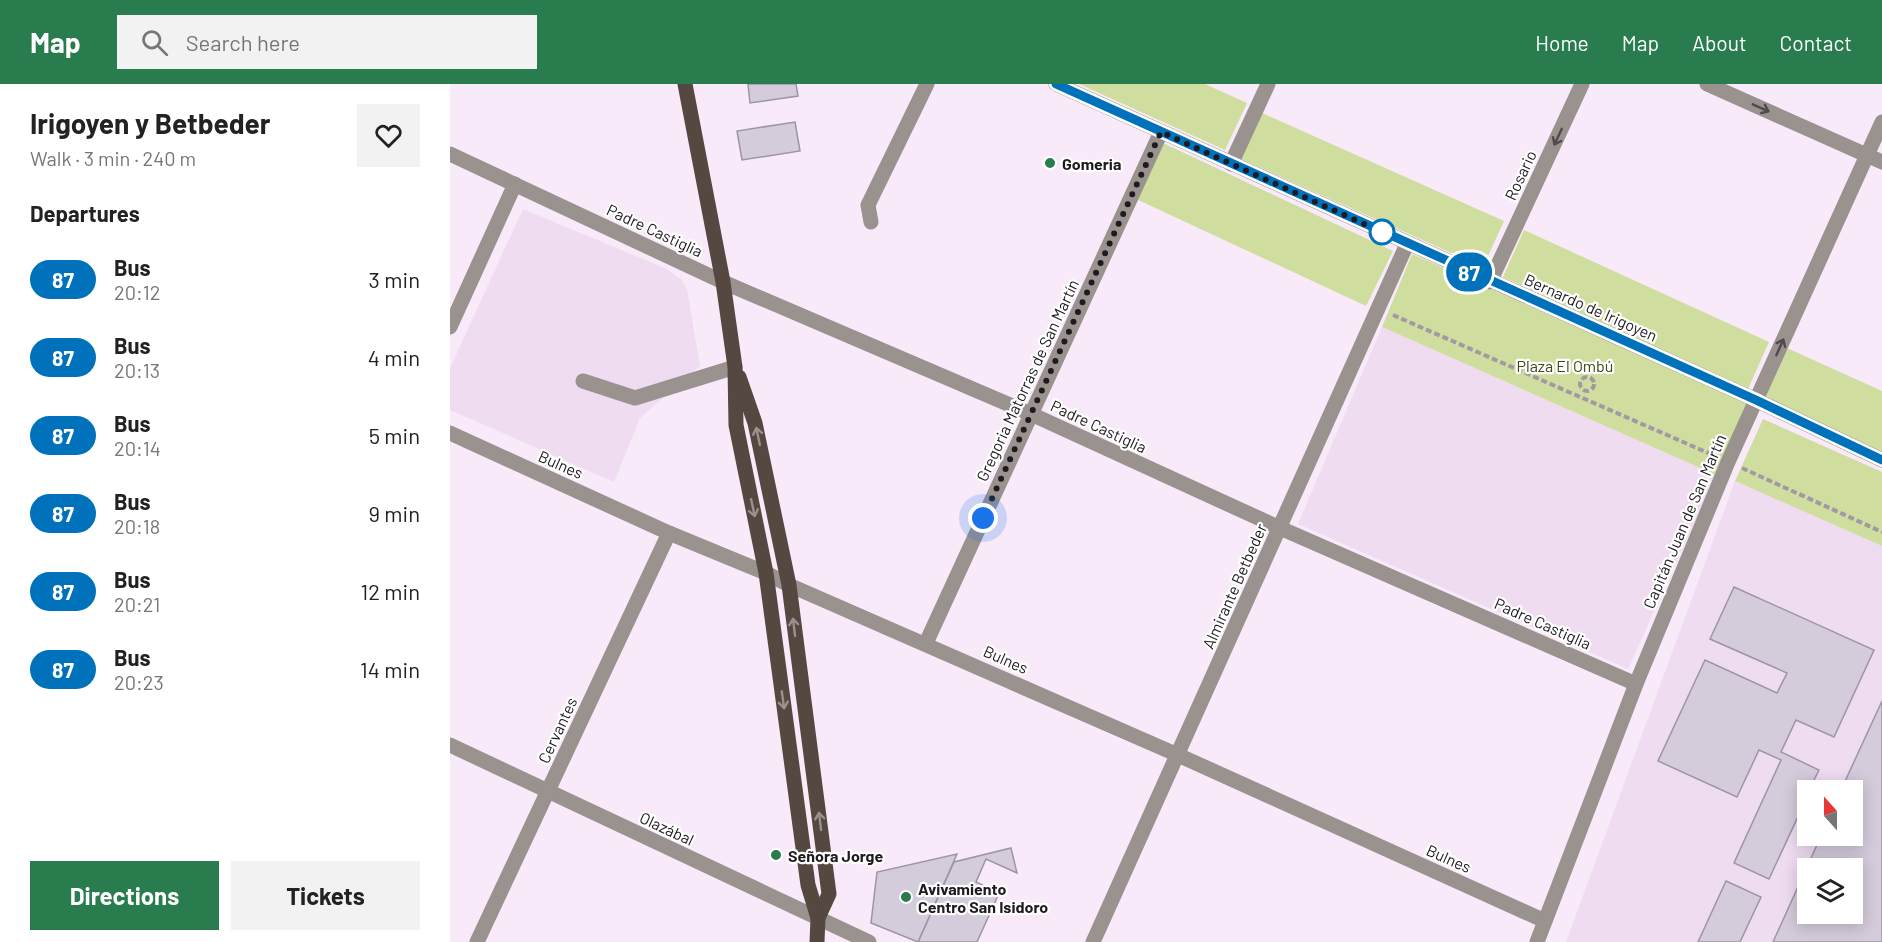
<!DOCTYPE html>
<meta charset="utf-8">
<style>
:root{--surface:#fff;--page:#f2f2f2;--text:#222;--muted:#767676;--accent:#287c4e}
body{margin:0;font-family:Barlow,sans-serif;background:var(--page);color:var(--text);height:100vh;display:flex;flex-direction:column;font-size:22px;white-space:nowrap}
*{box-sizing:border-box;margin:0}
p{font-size:20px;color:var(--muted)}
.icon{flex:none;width:33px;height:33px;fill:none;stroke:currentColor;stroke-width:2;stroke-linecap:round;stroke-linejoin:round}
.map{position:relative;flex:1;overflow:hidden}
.drawer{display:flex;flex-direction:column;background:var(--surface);width:450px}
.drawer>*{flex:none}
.badge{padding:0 12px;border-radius:20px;font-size:21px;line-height:39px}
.needle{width:39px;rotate:339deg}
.tools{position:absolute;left:1347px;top:696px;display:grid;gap:12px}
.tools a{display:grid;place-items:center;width:66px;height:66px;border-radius:0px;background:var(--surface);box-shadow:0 3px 15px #0003;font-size:30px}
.you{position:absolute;width:30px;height:30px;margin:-15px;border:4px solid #fff;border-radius:50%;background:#1a73e8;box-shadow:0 0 0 9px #1a73e833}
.map>.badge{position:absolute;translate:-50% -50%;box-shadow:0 0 0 3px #fff}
h2{padding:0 30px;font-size:22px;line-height:54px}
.round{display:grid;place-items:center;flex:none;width:63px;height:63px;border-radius:0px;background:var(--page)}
.headline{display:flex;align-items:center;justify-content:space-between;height:102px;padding:0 30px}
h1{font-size:28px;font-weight:700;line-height:45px}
.action{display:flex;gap:12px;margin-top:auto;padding:12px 30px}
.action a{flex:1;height:69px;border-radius:0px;background:var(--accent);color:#fff;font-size:24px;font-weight:700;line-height:69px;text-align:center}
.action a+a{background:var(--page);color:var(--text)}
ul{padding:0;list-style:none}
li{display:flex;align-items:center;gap:18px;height:78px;padding:0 30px}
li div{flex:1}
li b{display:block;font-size:22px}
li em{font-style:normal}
li .badge{min-width:66px;font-weight:700;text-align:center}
header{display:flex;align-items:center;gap:36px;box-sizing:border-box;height:84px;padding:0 30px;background:var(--accent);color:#fff}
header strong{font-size:28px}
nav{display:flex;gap:33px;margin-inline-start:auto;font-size:21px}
.search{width:420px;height:54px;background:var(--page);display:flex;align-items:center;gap:15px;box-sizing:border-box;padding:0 21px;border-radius:0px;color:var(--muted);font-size:22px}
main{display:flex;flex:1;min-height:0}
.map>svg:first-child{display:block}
.built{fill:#efdcf1;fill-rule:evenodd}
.green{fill:#cfde9f}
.building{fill:#d4cbdb;stroke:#9d95a5;stroke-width:1.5;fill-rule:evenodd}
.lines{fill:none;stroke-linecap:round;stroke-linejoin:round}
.path{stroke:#a399a4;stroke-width:4;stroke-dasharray:6 3;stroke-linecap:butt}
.minor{stroke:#9a928e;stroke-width:15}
.major{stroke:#554841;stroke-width:15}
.oneway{stroke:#504a4c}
.oneway2{stroke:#99918d}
.line-casing{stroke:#fff;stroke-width:14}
.line{stroke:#0072bc;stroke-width:9}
.walk{stroke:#1f1a20;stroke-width:6;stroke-dasharray:0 10.8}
.poi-dot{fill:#287c4e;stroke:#fff;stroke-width:2}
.stop-dot{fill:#fff;stroke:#0072bc;stroke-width:3}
.labels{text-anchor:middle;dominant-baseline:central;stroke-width:4.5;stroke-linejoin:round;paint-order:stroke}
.poi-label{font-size:16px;font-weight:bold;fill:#1f1a20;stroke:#fff;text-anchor:start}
.street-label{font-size:16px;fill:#1f1a20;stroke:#fff}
.park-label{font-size:16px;fill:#3e4815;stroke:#fff}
</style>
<header>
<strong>Map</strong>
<div class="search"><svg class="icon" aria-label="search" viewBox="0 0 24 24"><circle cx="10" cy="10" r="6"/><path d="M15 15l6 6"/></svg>Search here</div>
<nav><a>Home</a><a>Map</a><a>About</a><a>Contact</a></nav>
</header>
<main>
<section class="drawer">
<div class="headline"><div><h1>Irigoyen y Betbeder</h1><p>Walk · 3 min · 240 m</p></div><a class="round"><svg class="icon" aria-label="heart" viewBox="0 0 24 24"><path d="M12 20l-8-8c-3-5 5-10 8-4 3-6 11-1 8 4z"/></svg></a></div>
<h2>Departures</h2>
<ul>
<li><span class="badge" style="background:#0072bc;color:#fff">87</span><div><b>Bus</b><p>20:12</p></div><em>3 min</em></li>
<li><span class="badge" style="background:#0072bc;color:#fff">87</span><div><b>Bus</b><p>20:13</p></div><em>4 min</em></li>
<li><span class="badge" style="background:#0072bc;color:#fff">87</span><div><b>Bus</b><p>20:14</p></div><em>5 min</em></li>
<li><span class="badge" style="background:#0072bc;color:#fff">87</span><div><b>Bus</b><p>20:18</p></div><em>9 min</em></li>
<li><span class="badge" style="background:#0072bc;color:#fff">87</span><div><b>Bus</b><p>20:21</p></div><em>12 min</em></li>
<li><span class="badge" style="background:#0072bc;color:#fff">87</span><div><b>Bus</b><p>20:23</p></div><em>14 min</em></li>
</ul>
<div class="action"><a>Directions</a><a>Tickets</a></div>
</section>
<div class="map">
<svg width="1432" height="858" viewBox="0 0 1432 858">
<rect width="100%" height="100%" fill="#f8eaf9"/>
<g class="built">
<path d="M73 125 217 185 232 196 237 205 250 282 190 334 164 398 0 326V284Z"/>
<path d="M932 243 1266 391 1178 585 848 440Z"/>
<path d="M1285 397 1432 462V858H1116ZM1358 706H1402V752H1358ZM1358 784H1402V830H1358Z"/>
</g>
<g class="green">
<path d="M629 0H755L797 19 775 66Z"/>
<path d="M812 29 1054 137 1033 183 791 75Z"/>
<path d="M713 59 943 167 916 222 686 115Z"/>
<path d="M1074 146 1319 258 1298 305 1053 193Z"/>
<path d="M962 170 1298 319 1266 391 932 243Z"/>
<path d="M1337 264 1432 307V370L1313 316Z"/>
<path d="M1313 335 1432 388V462L1285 397Z"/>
</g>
<g class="building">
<path d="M298 0H346L348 12 300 19Z"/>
<path d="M345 38 350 67 292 76 287 47Z"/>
<path d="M1284 503 1424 566 1384 653 1346 636 1331 668 1369 686 1359 706H1358V711L1319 795 1284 779 1331 676 1309 666 1287 713 1208 677 1255 576 1327 609 1337 589 1260 555Z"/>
<path d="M1432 617V858H1323L1371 752H1402V706H1391ZM1358 784H1402V830H1358Z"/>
<path d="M561 764 567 789 536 775 526 798 549 809 527 858H468L504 778Z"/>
<path d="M507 770 468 858 421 839 427 788Z"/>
<path d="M1276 797 1311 813 1290 858H1248Z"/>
</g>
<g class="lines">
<g class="path">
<path d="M943 231 1265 372"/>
<circle cx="1137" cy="300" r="7"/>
<path d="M1292 384 1432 448"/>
</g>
<g class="minor">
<path d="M606 0 1306 316 1432 376"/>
<path d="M1257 0 1432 78"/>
<path d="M0 70 273 198 581 330 830 444 1186 600"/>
<path d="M781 80 818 0"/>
<path d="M421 138 418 121 477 0"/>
<path d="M1040 198 1132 0"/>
<path d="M0 243 65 100"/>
<path d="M133 297 185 314 285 283"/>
<path d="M0 349 219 449 316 489 339 501 728 671 1095 837"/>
<path d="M476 559 711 48"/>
<path d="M0 661 419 858"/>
<path d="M27 858 219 449"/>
<path d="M643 858 957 160"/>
<path d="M1087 858 1186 600 1278 378 1432 38"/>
</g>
<g class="major">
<path d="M235 0 273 198 285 283 286 341 316 489 358 801 368 834 367 858"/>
<path d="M289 293 305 339 339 501 379 810 368 834"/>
</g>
</g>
<defs><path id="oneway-shaft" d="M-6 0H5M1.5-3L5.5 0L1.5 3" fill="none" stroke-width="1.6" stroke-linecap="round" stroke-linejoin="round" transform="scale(1.5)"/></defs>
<g class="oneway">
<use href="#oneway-shaft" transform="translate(1311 24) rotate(24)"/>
<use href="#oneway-shaft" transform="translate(1108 53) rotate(115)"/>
<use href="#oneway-shaft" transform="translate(1330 263) rotate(-66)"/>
</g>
<g class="oneway2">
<use href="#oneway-shaft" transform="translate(308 352) rotate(-102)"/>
<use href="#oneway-shaft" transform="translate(303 424) rotate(78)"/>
<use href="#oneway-shaft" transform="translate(344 543) rotate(-97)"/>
<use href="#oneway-shaft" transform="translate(333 616) rotate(82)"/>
<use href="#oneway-shaft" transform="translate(370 737) rotate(-97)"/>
</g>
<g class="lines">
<g class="line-casing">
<path id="line" d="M606 0 1306 316 1432 376"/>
</g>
<use href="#line" class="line"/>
<path class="walk" d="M533 434 711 48 934 149 932 148"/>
</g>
<g class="poi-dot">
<circle cx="600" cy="79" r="6"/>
<circle cx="326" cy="771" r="6"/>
<circle cx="456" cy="813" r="6"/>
</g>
<circle class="stop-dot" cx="932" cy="148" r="12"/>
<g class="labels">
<g class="poi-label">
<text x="612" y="79">Gomeria</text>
<text x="338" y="771">Señora Jorge</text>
<text x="468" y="804">Avivamiento<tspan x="468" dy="18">Centro San Isidoro</tspan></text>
</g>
<g class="street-label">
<text transform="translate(1070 91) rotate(-65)">Rosario</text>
<text transform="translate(205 146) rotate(25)">Padre Castiglia</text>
<text transform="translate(1141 223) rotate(24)">Bernardo de Irigoyen</text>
<text transform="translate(577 296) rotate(-65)">Gregoria Matorras de San Martín</text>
<text transform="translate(649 342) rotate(25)">Padre Castiglia</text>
<text transform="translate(111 380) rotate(24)">Bulnes</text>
<text transform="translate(1234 437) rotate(-67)">Capitán Juan de San Martín</text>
<text transform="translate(784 502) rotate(-66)">Almirante Betbeder</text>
<text transform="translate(1093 539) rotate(24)">Padre Castiglia</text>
<text transform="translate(556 575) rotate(24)">Bulnes</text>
<text transform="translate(107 646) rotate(-65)">Cervantes</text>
<text transform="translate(217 744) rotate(25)">Olazábal</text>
<text transform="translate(999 774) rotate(24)">Bulnes</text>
</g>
<g class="park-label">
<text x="1115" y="281">Plaza El Ombú</text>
</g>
</g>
</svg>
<div class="tools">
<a><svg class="needle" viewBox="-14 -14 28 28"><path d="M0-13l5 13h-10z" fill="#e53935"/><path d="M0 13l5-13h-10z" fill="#767676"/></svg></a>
<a><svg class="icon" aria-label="layers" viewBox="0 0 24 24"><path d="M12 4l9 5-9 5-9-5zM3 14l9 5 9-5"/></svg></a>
</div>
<div class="you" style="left:533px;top:434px"></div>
<b class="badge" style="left:1019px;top:188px;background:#0072bc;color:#fff">87</b>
</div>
</main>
